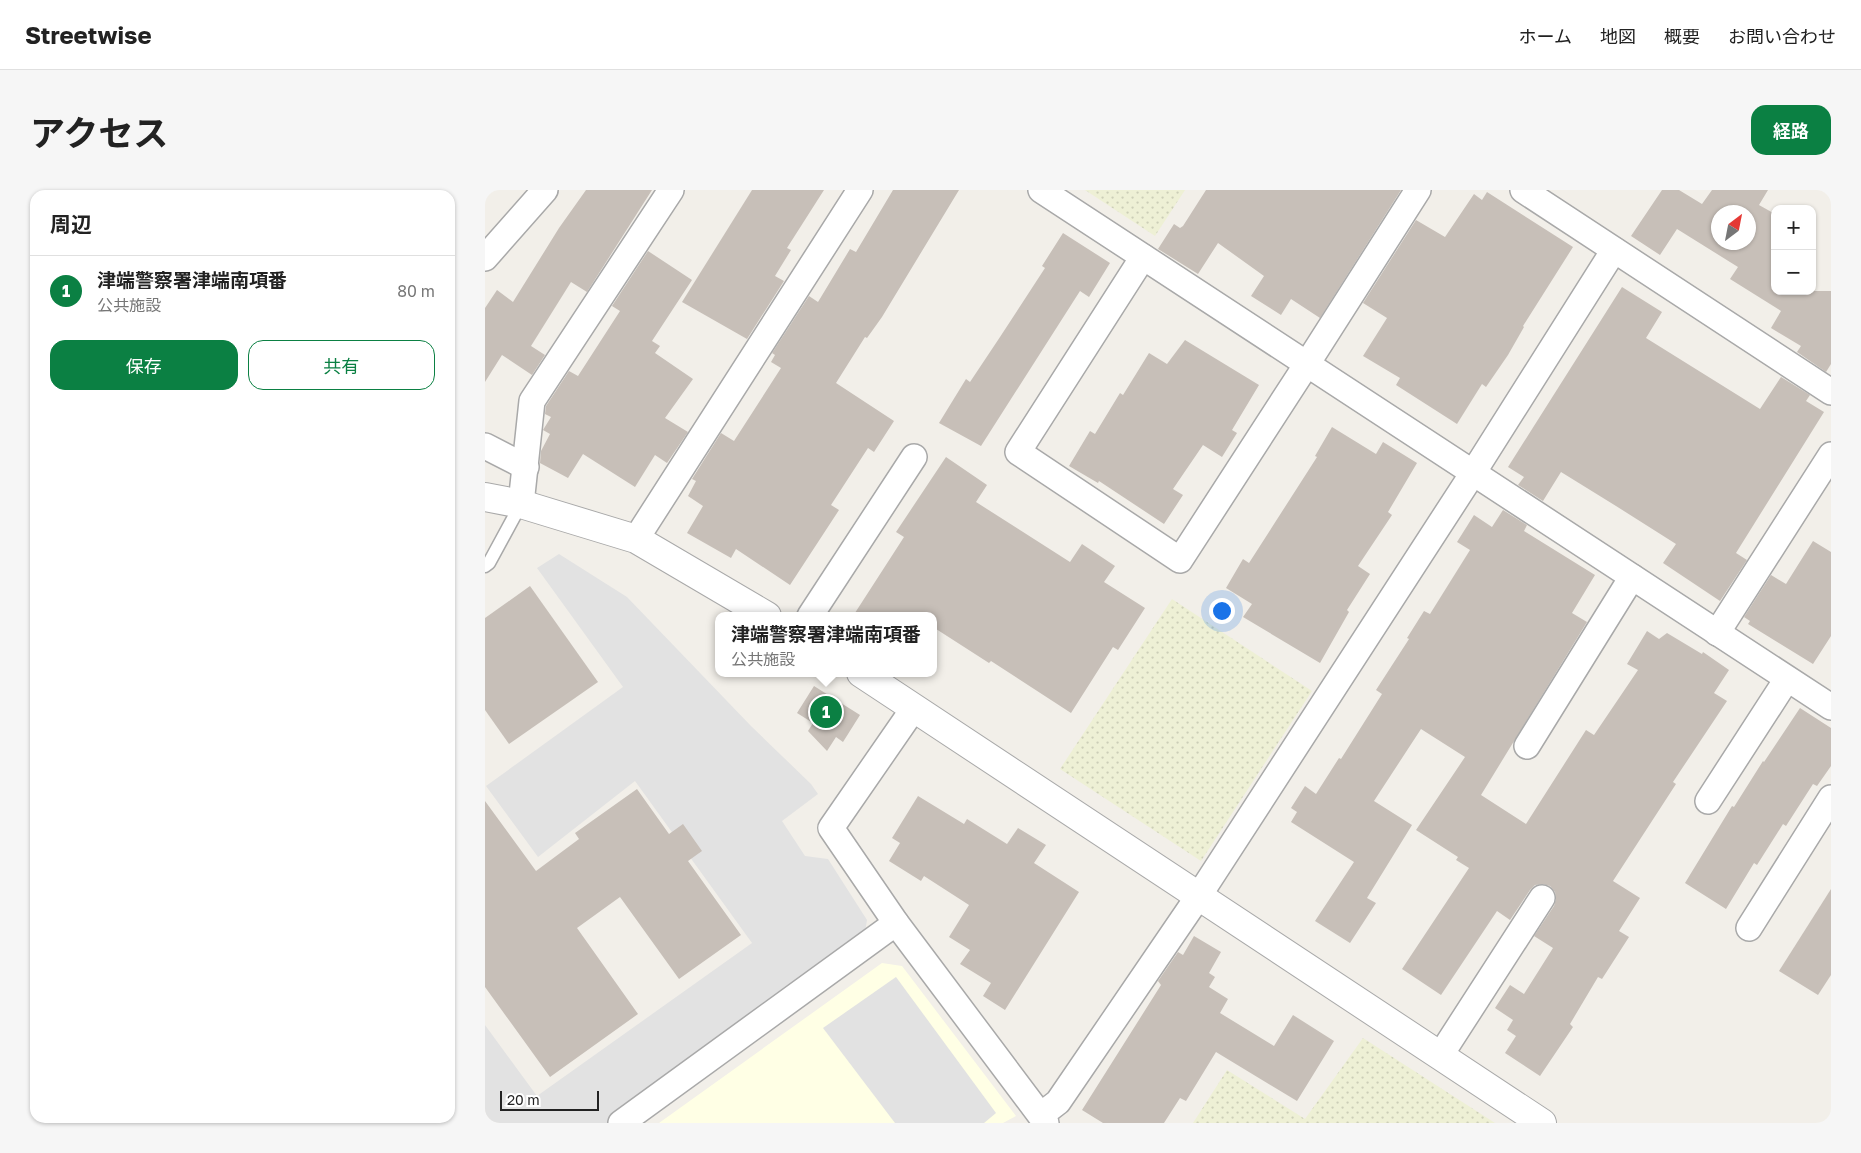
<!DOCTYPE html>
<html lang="ja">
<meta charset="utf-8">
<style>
body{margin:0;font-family:"Golos Text","Noto Sans JP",sans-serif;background:#f6f6f6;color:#222}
.controls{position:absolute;right:15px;top:15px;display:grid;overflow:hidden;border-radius:10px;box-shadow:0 1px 4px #0004}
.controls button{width:45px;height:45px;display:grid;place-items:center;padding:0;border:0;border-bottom:1px solid #e0e0e0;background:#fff;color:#222;font:25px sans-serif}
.compass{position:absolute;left:1226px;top:15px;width:45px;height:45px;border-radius:50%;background:#fff;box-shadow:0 1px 4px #0004;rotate:32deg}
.scale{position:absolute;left:15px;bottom:12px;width:99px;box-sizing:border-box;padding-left:5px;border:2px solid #222;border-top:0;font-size:14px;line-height:18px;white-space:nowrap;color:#222;-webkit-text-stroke:4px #fff;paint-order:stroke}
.you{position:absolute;left:736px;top:420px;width:18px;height:18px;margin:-12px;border:4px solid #fff;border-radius:50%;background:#1a73e8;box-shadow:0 0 0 8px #1a73e833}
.badge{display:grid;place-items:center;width:32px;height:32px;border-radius:50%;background:#0b8043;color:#fff;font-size:16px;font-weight:700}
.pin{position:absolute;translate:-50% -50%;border:2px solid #fff;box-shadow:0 1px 5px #0006}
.popup{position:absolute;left:230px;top:422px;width:222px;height:65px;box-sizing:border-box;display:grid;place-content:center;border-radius:10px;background:#fff;filter:drop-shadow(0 1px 4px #0005);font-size:16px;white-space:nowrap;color:#767676}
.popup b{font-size:19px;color:#222}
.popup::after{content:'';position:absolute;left:50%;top:100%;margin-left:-10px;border:10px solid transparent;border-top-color:#fff}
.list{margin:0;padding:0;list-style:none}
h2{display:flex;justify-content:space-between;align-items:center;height:65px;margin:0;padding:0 20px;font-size:21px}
h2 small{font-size:16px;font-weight:400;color:#767676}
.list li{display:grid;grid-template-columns:32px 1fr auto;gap:15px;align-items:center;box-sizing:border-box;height:70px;padding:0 20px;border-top:1px solid #e0e0e0}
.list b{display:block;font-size:19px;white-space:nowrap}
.list p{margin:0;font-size:16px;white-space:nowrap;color:#767676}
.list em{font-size:16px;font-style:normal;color:#767676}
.actions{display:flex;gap:10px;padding:15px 20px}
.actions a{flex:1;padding:11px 0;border:1px solid #0b8043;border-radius:15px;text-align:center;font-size:18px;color:#0b8043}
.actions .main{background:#0b8043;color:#fff}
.map{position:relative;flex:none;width:1346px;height:933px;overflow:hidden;border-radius:15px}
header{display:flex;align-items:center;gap:30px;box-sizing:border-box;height:70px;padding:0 25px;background:#fff;border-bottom:1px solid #e0e0e0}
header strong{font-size:24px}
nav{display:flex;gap:28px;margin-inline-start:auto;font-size:18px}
.intro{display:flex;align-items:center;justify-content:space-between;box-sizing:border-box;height:120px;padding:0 30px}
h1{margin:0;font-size:35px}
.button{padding:12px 22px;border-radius:15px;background:#0b8043;color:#fff;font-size:18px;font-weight:700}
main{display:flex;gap:30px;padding:0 30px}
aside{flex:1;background:#fff;border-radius:15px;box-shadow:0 1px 4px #0004}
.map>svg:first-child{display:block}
.education{fill:#ffffe5}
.farmland{fill:url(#farmland-dots)}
.parking{fill:#e2e2e2}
.building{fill:#c7bfb8;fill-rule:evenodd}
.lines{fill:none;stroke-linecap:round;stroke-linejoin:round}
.service-casing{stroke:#a9a9a9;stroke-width:15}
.minor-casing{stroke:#a9a9a9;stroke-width:28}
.tertiary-casing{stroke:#a9a9a9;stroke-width:30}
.service{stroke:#fff;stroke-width:12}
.minor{stroke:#fff;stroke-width:25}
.tertiary{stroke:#fff;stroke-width:28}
</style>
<header>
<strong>Streetwise</strong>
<nav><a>ホーム</a><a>地図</a><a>概要</a><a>お問い合わせ</a></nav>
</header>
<div class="intro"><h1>アクセス</h1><a class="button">経路</a></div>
<main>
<aside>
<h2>周辺<small></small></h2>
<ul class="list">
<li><span class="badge">1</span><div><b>津端警察署津端南項番</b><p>公共施設</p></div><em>80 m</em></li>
</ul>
<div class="actions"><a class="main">保存</a><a>共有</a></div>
</aside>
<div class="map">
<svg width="1346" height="933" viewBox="0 0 1346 933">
<defs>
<pattern id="farmland-dots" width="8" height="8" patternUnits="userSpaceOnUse" patternTransform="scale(1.25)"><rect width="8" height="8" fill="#eef0d5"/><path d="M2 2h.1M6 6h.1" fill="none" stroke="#ccceb7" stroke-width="1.8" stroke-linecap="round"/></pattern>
</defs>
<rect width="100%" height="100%" fill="#f2efe9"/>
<!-- education -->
<polygon class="education" points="397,773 417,776 531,926 518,933 174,933"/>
<!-- farmland -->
<g class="farmland">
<polygon points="600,0 700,0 670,46"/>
<polygon points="687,409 827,501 716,671 575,579"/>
<polygon points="878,848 1010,933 708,933 742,880 820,929"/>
</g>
<!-- parking -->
<g class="parking">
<polygon points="74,364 142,407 266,536 326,594 333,604 297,631 320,666 343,669 382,730 379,748 122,933 0,933 0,835 52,906 267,753 150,591 53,667 1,596 138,497 52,378"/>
<polygon points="411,787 511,923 499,933 410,933 338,838"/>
</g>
<!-- building -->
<g class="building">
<polygon points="101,0 167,0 102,102 86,92 46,156 60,165 47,185 17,165 0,192 0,118 12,100 28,112 74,38"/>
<polygon points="267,0 339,0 302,58 306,60 290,86 299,91 262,149 197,112"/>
<polygon points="408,0 474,0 397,127 382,148 380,147 351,193 409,231 389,262 383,258 346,315 354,320 305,395 251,359 246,368 202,343 218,316 203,306 211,291 207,289 236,243 249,251 296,178 286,172 290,165 287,163 324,106 333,112 365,59 371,62"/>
<polygon points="721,0 916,0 835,128 806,109 796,125 766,106 779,86 733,53 713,84 673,59 689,34 695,38 698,36"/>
<path d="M 1177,0 L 1194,0 L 1217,14 L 1227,0 L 1283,0 L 1274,15 L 1290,24 L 1290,101 L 1346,101 L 1346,174 L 1341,182 L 1312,162 L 1316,156 L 1286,138 L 1296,121 L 1245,89 L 1253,77 L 1192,39 L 1175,65 L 1146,46 ZM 1234,22 L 1264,22 L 1264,52 L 1234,52 Z"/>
<polygon points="1002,2 1088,57 1038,136 1039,137 1023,165 1001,197 997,194 972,234 911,195 915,188 878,166 902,128 878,113 931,30 960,47 989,4 997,10"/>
<polygon points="578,43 625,73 604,107 595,101 496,256 454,233 481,189 485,192 515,147 560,78 557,76"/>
<polygon points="163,61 207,90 167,151 175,156 170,163 208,189 180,228 203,242 182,273 170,265 150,297 98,264 83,288 55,273 56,261 65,244 58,240 66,227 60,224 61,216 84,181 93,186 135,121 127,116"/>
<polygon points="1137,97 1177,122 1161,148 1275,219 1296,187 1325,205 1321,211 1339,222 1251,363 1262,370 1235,411 1178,373 1191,354 1131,316 1076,282 1058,311 1033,295 1039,287 1023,277"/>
<polygon points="700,150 774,195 747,240 752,243 737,267 718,255 688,299 698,305 679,334 614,291 613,293 584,276 605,241 610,244 635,203 638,205 664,163 682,174"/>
<polygon points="847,237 891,264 898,252 932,273 903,322 907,325 873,376 885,384 862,420 864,422 835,473 758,427 767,414 741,398 758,369 764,373 832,267 830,266"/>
<polygon points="461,267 502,295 491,312 585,372 597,354 630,376 619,392 660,418 633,460 628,457 586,523 506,471 504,473 448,437 448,426 368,426 419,347 411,342"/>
<polygon points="1018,320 1042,335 1039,341 1110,385 1087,423 1102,432 996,605 1041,634 1101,540 1109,545 1153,480 1142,474 1162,441 1174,449 1182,443 1217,464 1218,462 1244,480 1229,503 1242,511 1188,592 1191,594 1128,691 1155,708 1134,741 1144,747 1117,789 1113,787 1085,834 1088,837 1055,886 1020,863 1031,846 1022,840 1028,830 1010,818 1025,795 1039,804 1068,758 1049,746 1069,716 1071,709 1070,702 1065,696 1058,694 1050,695 1045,700 1025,730 1012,721 956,805 917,779 984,678 971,670 973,667 931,640 980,567 936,539 889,611 927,635 882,708 891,713 865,753 830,731 869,672 806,632 812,622 806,618 820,596 831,604 854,568 856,569 897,504 891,500 924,449 922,448 939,421 945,424 985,360 972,352 989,325 1007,337"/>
<polygon points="1328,351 1346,362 1346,446 1328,474 1263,434 1265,431 1259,427 1286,385 1301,394"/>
<polygon points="45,396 113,492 24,554 0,520 0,428"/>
<polygon points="329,496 375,525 358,552 351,547 342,561 323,541 328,533 312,523"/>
<polygon points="1315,518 1346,538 1346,576 1332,596 1328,594 1301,636 1298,634 1272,675 1269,673 1241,719 1200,693 1247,616 1249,617 1278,571 1279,572"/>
<polygon points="152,599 184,644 198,634 217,661 203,671 256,745 194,789 135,707 92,738 153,824 65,887 0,797 0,611 51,681 94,649 90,643"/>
<polygon points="433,606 479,634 482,629 522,654 533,638 561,655 549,673 594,702 520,820 498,806 506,793 475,774 485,760 464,747 484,715 439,686 436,691 404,671 415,653 407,648"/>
<polygon points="1346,699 1346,785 1333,805 1294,781"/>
<polygon points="709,746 736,762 724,783 730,787 724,797 743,809 735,823 789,856 808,825 849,851 812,911 731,862 701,911 695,908 679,933 618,933 597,920 676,795 673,791 693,762 698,765"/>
</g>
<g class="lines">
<defs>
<polyline id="service" points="0,376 4,373 36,314"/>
<g id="minor">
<polyline points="556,0 1346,517"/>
<polyline points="1038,0 1346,202"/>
<polyline points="658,67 533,262 695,370 822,174 933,0"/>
<polyline points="0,68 60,0"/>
<polyline points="0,256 41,277"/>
<polyline points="36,314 47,211 186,0"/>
<polyline points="151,349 375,0"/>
<polyline points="325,426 429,267"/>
<polyline points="1232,443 1346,265"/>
<polyline points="429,518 346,638 411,733 561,933"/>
<polyline points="1042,556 1147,387"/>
<polyline points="1223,611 1302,489"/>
<polyline points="1264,738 1346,608"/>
<polyline points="955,866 1057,708"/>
<polyline points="556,925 573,912 713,707 988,283 1129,60"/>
<polyline points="136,933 411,733"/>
</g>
<g id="tertiary">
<polyline points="0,307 36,314 151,349 282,426"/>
<polyline points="376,483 1057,933"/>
</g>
</defs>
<!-- service casing -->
<use href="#service" class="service-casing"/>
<!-- minor casing -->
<use href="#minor" class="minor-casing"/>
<!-- tertiary casing -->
<use href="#tertiary" class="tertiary-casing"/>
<!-- service -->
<use href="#service" class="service"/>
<!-- minor -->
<use href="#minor" class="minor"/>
<!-- tertiary -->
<use href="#tertiary" class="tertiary"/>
</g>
</svg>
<div class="controls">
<button>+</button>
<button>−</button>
</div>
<svg class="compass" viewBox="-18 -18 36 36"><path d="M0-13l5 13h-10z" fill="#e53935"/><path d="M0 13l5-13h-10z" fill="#767676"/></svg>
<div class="scale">20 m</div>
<div class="you"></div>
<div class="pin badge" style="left:341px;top:522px">1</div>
<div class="popup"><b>津端警察署津端南項番</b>公共施設</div>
</div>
</main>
